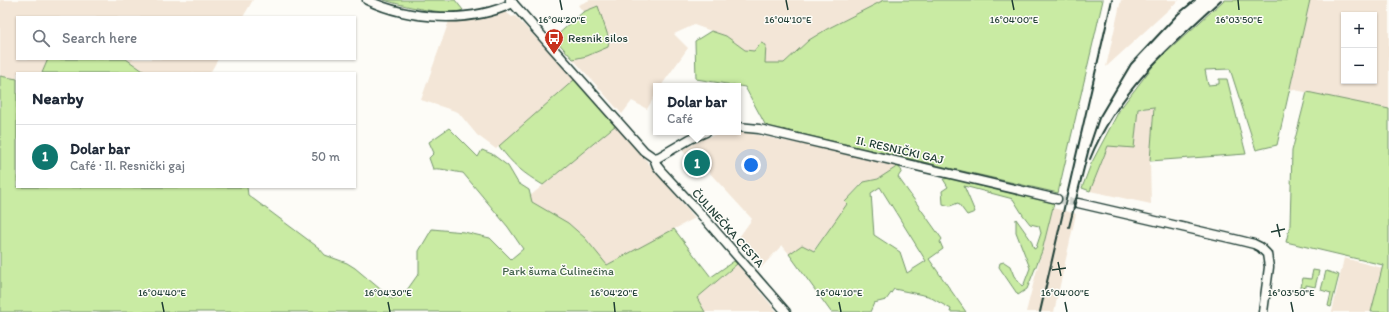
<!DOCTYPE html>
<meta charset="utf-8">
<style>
body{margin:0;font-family:Itim,sans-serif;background:#f6f6f7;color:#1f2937}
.controls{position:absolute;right:12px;top:12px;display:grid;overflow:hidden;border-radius:0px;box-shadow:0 1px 3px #0004}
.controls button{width:36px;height:36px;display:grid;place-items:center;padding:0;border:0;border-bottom:1px solid #e0e1e3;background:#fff;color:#1f2937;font:20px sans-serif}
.you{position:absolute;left:751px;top:165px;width:14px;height:14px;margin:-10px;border:3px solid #fff;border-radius:50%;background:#1a73e8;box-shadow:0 0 0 6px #1a73e833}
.badge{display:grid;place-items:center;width:26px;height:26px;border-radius:50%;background:#0f766e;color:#fff;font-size:13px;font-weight:700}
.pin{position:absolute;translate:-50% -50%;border:2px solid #fff;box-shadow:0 1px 4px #0006}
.popup{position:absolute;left:653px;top:83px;width:88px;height:52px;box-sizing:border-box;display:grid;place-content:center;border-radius:0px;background:#fff;filter:drop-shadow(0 1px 3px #0005);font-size:13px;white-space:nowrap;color:#747a83}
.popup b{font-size:15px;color:#1f2937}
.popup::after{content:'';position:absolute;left:50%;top:100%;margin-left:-8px;border:8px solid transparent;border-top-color:#fff}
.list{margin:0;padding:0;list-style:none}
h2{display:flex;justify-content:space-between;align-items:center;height:52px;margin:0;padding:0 16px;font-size:17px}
h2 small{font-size:13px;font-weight:400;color:#747a83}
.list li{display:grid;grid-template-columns:26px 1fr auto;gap:12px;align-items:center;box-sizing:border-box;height:64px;padding:0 16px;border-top:1px solid #e0e1e3}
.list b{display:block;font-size:15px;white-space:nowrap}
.list p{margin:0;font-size:13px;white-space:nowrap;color:#747a83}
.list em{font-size:13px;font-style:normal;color:#747a83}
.icon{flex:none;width:22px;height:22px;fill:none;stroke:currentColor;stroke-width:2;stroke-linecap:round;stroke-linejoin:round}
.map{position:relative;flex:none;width:1389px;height:312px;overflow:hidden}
.search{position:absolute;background:#fff;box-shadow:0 1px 3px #0004;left:16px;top:16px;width:340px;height:44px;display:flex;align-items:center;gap:10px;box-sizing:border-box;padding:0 14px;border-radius:0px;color:#747a83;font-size:15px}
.panel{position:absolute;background:#fff;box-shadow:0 1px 3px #0004;left:16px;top:72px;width:340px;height:116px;border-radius:0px}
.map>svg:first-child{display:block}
.built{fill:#f3e6d7;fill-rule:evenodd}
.green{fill:#c9eba3;stroke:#74946c;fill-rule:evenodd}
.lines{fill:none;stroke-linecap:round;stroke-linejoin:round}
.minor-tunnel{stroke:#d1d6d0;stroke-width:8;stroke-dasharray:8 4;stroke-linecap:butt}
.minor-casing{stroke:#1f3d34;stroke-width:11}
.minor{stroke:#fdfcf7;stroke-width:8}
.rail{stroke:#1f3d34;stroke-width:2}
.ticks{fill:none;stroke:#1f3d34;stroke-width:1.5}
.labels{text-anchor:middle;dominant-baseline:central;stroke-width:3;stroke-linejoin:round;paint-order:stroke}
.poi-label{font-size:12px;fill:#1f3d34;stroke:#fdfcf7;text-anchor:start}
.street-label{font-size:12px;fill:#1f3d34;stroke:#fdfcf7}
.park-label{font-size:12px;fill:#41604a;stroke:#fdfcf7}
.ticks-label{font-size:10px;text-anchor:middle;fill:#1f3d34;stroke:#fdfcf7;stroke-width:3;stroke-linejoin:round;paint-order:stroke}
</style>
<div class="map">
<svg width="1389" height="312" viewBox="0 0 1389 312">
<rect width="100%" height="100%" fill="#fdfcf7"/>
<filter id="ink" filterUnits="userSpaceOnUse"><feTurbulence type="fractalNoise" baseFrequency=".025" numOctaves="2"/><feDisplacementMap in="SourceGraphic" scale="8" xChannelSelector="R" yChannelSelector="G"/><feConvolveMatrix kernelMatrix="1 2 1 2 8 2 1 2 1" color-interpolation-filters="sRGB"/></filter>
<g filter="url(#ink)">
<!-- built -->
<g class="built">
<polygon points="0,0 253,0 243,17 17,17 17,59 48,59 42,73 17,73 17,79 0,76"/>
<polygon points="590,0 882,0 882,1 827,29 809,40 784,63 765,63 758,46 755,51 745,50 726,36 694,25 674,34 688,48 661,86 656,86 656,94 647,109 632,101 622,114 573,59 587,56 597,6 583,12 578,5"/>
<polygon points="1121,0 1179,0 1106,67"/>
<path d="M 1310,0 L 1389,0 L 1389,109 L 1290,89 ZM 1344,15 L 1374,15 L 1374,81 L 1344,81 Z"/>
<polygon points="506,12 512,17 515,16 575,79 496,149 477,135 458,112 421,100 449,21 462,20"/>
<polygon points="126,59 218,59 210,73 146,73"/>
<polygon points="1154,107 1150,161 1151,204 1090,191 1108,146 1137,110"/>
<polygon points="616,125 695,218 607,265 585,238 568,223 532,202 530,196"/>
<polygon points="731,132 748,133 838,152 898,166 878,179 863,182 845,202 848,204 813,251 802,245 789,254 782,245 761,268 737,240 752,219 696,158 693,162 682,150 703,139 717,134"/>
<polygon points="1053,208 1076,214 1054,312 1026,312"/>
<polygon points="1344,258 1386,269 1376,312 1332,312"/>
<polygon points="737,264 777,312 705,312 697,298"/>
</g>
<!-- green -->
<g class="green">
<path d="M 384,0 L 455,0 L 463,10 C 448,17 400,5 384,0 Z"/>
<polygon points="882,0 1103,0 1058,193 766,126 745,87 696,79 695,41 711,31 726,36 745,50 754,51 758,46 761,43 766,45 765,63 784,63 809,40 827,29 882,1"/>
<polygon points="1224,0 1310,0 1277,145 1256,150 1230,69 1205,70 1208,85 1219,84 1219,79 1227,79 1246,154 1150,161 1154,107 1138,109 1134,148 1108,146 1090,191 1082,188 1091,164 1120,109 1156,62"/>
<polygon points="598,6 609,39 608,47 587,56 573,59 554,38 583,12"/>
<polygon points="48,59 126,59 146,73 42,73"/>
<path d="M 0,76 L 17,79 L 17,187 L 247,187 L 248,195 L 319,248 L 325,255 L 347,263 L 355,268 L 392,299 L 407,290 L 419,273 L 419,251 L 432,229 L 464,232 L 490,238 L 511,259 L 523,249 L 508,227 L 463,173 C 453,172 443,168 433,169 L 429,158 L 434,153 L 429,142 L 449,128 L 478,157 L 482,150 L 492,154 L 508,166 L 518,183 L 529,190 L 532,202 L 568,223 L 585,238 L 607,265 L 674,229 L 711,277 L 734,261 L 737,264 L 697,298 L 705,312 L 0,312 Z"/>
<path d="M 575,79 L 616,125 L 543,185 C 523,173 513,165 499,146 Z"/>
<polygon points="1307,92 1389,109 1389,312 1371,312 1383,265 1286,242 1290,225 1292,151"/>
<path d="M 898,166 L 902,171 L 898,177 L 942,239 L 940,242 L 943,249 L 929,259 L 966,312 L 950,312 L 951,309 L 928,296 L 894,289 L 886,300 L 874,303 L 870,312 L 831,312 L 789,254 L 802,245 L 814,251 L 847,204 L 845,202 L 864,182 L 878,179 ZM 880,187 L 926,261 L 907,273 L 900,252 L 874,235 L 871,193 Z"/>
<polygon points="950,178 1054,203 1042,251 1027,289 1018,295 999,267 1000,263 1004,262 1010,266 1014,276 1022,286 1024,284 1030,268 1016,232 1016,219 1031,240 1034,249 1036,248 1041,233 1039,226 1030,224 1023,215 1013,199 964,186 975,212 967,215 958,203 950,206 943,204 942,191 948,187 943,179"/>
<polygon points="1313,270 1319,271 1315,287 1306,285 1306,288 1301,287 1303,278 1311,279"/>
<polygon points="1326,271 1339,275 1331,307 1328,306 1331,293 1321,290"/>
</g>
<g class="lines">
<!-- minor-tunnel -->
<polyline class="minor-tunnel" points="1057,199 1078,203"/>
<defs>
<g id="minor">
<path d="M 367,0 C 409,20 470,24 513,3"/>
<polyline points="510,0 644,151 654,158 657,166 661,171 698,211 786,312"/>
<polyline points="738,127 759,129 1057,199"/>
<polyline points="654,158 659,157 690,139 706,132"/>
<polyline points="1078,203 1234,239 1254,244 1260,247 1267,254 1269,267 1263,312"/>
</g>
</defs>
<!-- minor casing -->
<use href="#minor" class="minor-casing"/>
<!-- minor -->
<use href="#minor" class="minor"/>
<!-- rail -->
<g class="rail">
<path d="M 1090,159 C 1116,94 1170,46 1221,0"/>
<polyline points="1069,227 1089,148 1099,118 1131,64 1178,14 1195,0"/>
<polyline points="1040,312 1112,0"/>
</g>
</g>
</g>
<!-- ticks -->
<path class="ticks" d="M 560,0 L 562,10M 786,0 L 788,10M 1012,0 L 1014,10M 1238,0 L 1239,10M 1277,224 L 1280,237M 1271,232 L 1285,229M 1058,262 L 1061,276M 1052,270 L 1066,268M 162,302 L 164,312M 388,302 L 390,312M 614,302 L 615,312M 839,302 L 841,312M 1065,302 L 1067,312M 1291,302 L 1293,312"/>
<!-- icons -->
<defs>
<symbol id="bus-pin" viewBox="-11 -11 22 30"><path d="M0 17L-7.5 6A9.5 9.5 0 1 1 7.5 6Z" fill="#c8321e" stroke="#fdfcf7"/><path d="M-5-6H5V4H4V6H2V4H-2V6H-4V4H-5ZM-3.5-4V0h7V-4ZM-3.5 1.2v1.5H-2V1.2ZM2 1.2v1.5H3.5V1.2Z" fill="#fff"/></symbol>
</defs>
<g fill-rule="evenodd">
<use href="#bus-pin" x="543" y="27" width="22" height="30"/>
</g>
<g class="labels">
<!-- poi labels -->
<g class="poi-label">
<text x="568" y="38">Resnik silos</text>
</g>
<!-- street labels -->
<g class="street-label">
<text transform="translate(900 150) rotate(13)">II. RESNIČKI GAJ</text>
<text transform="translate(728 228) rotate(48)">ČULINEČKA CESTA</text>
</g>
<!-- park labels -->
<g class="park-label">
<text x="558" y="271">Park šuma Čulinečina</text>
</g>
</g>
<g class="ticks-label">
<text x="788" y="23">16°04'10"E</text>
<text x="562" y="23">16°04'20"E</text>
<text x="1014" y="23">16°04'00"E</text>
<text x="1239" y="23">16°03'50"E</text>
<text x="162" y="296">16°04'40"E</text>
<text x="388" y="296">16°04'30"E</text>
<text x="614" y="296">16°04'20"E</text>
<text x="839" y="296">16°04'10"E</text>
<text x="1065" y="296">16°04'00"E</text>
<text x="1291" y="296">16°03'50"E</text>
</g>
</svg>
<div class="controls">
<button>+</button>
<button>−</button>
</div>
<div class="you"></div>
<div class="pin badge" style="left:697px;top:163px">1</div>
<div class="popup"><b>Dolar bar</b>Café</div>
<div class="search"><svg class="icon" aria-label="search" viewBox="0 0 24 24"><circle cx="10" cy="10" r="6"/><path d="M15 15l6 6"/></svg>Search here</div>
<section class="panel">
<h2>Nearby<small></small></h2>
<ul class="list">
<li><span class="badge">1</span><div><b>Dolar bar</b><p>Café · II. Resnički gaj</p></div><em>50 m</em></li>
</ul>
</section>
</div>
